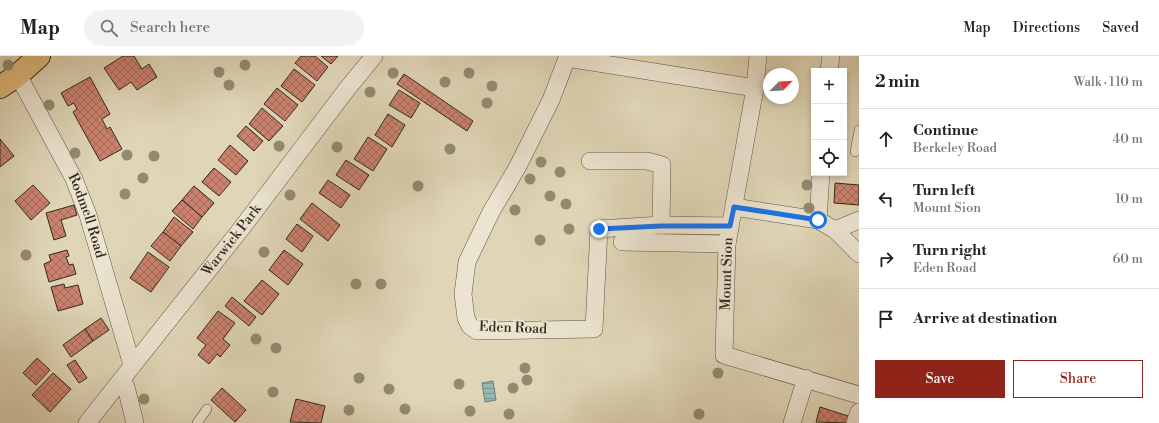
<!DOCTYPE html>
<meta charset="utf-8">
<style>
body{margin:0;font-family:"Libre Bodoni",serif;background:#f2f2f2;color:#222}
.controls{position:absolute;right:12px;top:12px;display:grid;overflow:hidden;border-radius:0px;box-shadow:0 2px 6px #0003}
.controls button{width:36px;height:36px;display:grid;place-items:center;padding:0;border:0;border-bottom:1px solid #e0e0e0;background:#fff;color:#222;font:20px sans-serif}
.compass{position:absolute;left:763px;top:12px;width:36px;height:36px;border-radius:50%;background:#fff;box-shadow:0 2px 6px #0003;rotate:66deg}
.stop{position:absolute;width:12px;height:12px;margin:-9px;border:3px solid #1a73e8;border-radius:50%;background:#fff}
.stop.end{background:#1a73e8;border-color:#fff;box-shadow:0 1px 4px #0008}
.list{margin:0;padding:0;list-style:none}
h2{display:flex;justify-content:space-between;align-items:center;height:52px;margin:0;padding:0 16px;font-size:17px}
h2 small{font-size:13px;font-weight:400;color:#767676}
.list li{display:grid;grid-template-columns:26px 1fr auto;gap:12px;align-items:center;box-sizing:border-box;height:60px;padding:0 16px;border-top:1px solid #e0e0e0}
.list b{display:block;font-size:15px;white-space:nowrap}
.list p{margin:0;font-size:13px;white-space:nowrap;color:#767676}
.list em{font-size:13px;font-style:normal;color:#767676}
.actions{display:flex;gap:8px;padding:12px 16px}
.actions a{flex:1;padding:9px 0;border:1px solid #8f2418;border-radius:0px;text-align:center;font-size:14px;color:#8f2418}
.actions .main{background:#8f2418;color:#fff}
.icon{flex:none;width:22px;height:22px;fill:none;stroke:currentColor;stroke-width:2;stroke-linecap:round;stroke-linejoin:round}
.map{position:relative;flex:none;width:859px;height:367px;overflow:hidden}
header{display:flex;align-items:center;gap:24px;box-sizing:border-box;height:56px;padding:0 20px;background:#fff;border-bottom:1px solid #e0e0e0}
header strong{font-size:19px}
nav{display:flex;gap:22px;margin-inline-start:auto;font-size:14px}
.search{width:280px;height:36px;background:#f2f2f2;display:flex;align-items:center;gap:10px;box-sizing:border-box;padding:0 14px;border-radius:22px;color:#767676;font-size:15px}
main{display:flex}
aside{flex:1;background:#fff}
.map>svg:first-child{display:block}
.water{fill:url(#water-rules);stroke:#6d7e76}
.building{fill:url(#building-cross-hatch);stroke:#33281b}
.lines{fill:none;stroke-linecap:round;stroke-linejoin:round}
.service-casing{stroke:#5e5442;stroke-width:10}
.minor-casing{stroke:#5e5442;stroke-width:18}
.primary-casing{stroke:#33281b;stroke-width:24}
.service{stroke:#ebe4d0;stroke-width:9}
.minor{stroke:#ebe4d0;stroke-width:17}
.primary{stroke:#e0bb7c;stroke-width:22}
.tree{fill:#938b71}
.route{stroke:#1a73e8;stroke-width:5}
.labels{text-anchor:middle;dominant-baseline:central;stroke-width:4;stroke-linejoin:round;paint-order:stroke}
.street-label{font-size:14px;fill:#33281b;stroke:#ebe4d0}
</style>
<header>
<strong>Map</strong>
<div class="search"><svg class="icon" aria-label="search" viewBox="0 0 24 24"><circle cx="10" cy="10" r="6"/><path d="M15 15l6 6"/></svg>Search here</div>
<nav><a>Map</a><a>Directions</a><a>Saved</a></nav>
</header>
<main>
<div class="map">
<svg width="859" height="367" viewBox="0 0 859 367">
<defs>
<pattern id="water-rules" width="6" height="5" patternUnits="userSpaceOnUse"><rect width="6" height="5" fill="#94b8b3"/><path d="M0 2.5h6" fill="none" stroke="#799691"/></pattern>
<pattern id="building-cross-hatch" width="8" height="8" patternUnits="userSpaceOnUse"><rect width="8" height="8" fill="#cb826e"/><path d="M0 0l8 8M0 8l8-8" fill="none" stroke="#a56a5a"/></pattern>
</defs>
<rect width="100%" height="100%" fill="#e0d6b7"/>
<filter id="stains"><feTurbulence type="fractalNoise" baseFrequency=".005" numOctaves="4"/><feColorMatrix values="0 0 0 0 .2 0 0 0 0 .09 0 0 0 0 .02 0 0 0 .5 -.17"/></filter>
<radialGradient id="worn" r=".72"><stop offset=".6" stop-color="#630" stop-opacity="0"/><stop offset="1" stop-color="#630" stop-opacity=".3"/></radialGradient>
<!-- water -->
<polygon class="water" points="493,325 496,344 485,346 482,327"/>
<!-- building -->
<g class="building">
<polygon points="123,0 134,0 142,13 149,8 157,21 137,34 131,26 119,34 104,12"/>
<polygon points="301,0 315,0 328,11 317,25 295,7"/>
<polygon points="321,0 338,0 331,8"/>
<polygon points="294,13 315,29 302,46 281,30"/>
<polygon points="404,18 473,65 467,75 397,28"/>
<polygon points="90,21 110,58 102,63 107,73 110,71 122,93 100,105 73,56 77,53 74,47 68,50 61,37"/>
<polygon points="277,32 298,49 285,65 264,48"/>
<polygon points="399,34 420,47 411,62 389,49"/>
<polygon points="262,52 283,70 269,85 249,68"/>
<polygon points="388,58 405,69 392,91 375,79"/>
<polygon points="246,70 263,85 254,95 237,80"/>
<polygon points="368,81 387,93 373,115 354,103"/>
<polygon points="0,83 14,100 0,111"/>
<polygon points="230,89 248,105 236,119 218,104"/>
<polygon points="346,104 369,119 359,134 336,119"/>
<polygon points="214,112 231,126 219,140 202,126"/>
<polygon points="328,124 350,139 341,152 319,137"/>
<polygon points="835,127 859,129 859,149 834,147"/>
<polygon points="33,129 50,147 31,164 15,145"/>
<polygon points="194,130 214,147 202,161 182,144"/>
<polygon points="182,144 202,161 193,173 172,155"/>
<polygon points="312,147 340,169 328,185 300,163"/>
<polygon points="74,149 77,159 61,164 66,180 54,184 46,157"/>
<polygon points="174,161 193,176 181,190 163,176"/>
<polygon points="297,168 313,180 302,196 286,183"/>
<polygon points="163,176 181,190 170,205 151,190"/>
<polygon points="67,194 69,200 66,201 69,209 73,208 76,218 49,226 44,208 51,205 49,199"/>
<polygon points="284,194 303,208 288,229 269,214"/>
<polygon points="148,196 169,211 151,236 130,222"/>
<polygon points="262,224 279,238 262,259 244,245"/>
<polygon points="64,228 65,232 78,229 83,248 58,255 51,231"/>
<polygon points="232,241 256,261 249,270 225,250"/>
<polygon points="218,255 235,267 223,283 230,289 220,301 217,298 209,308 198,299 206,289 197,282"/>
<polygon points="101,262 109,274 93,285 85,273"/>
<polygon points="85,273 93,285 71,301 63,289"/>
<polygon points="37,302 50,314 36,329 23,317"/>
<polygon points="75,304 87,322 79,327 67,309"/>
<polygon points="53,317 71,333 50,356 32,339"/>
<polygon points="222,332 246,354 235,366 211,344"/>
<polygon points="296,343 325,350 321,367 290,366"/>
<polygon points="820,351 851,361 849,367 816,366"/>
</g>
<g class="lines">
<defs>
<g id="service">
<polyline points="855,96 859,74"/>
<polyline points="197,367 207,353"/>
</g>
<g id="minor">
<polyline points="758,0 755,32 727,188 724,299 859,339"/>
<polyline points="829,15 831,0"/>
<path id="s1" d="M 18,19 L 74,123 L 88,159 L 132,309"/>
<polyline points="590,105 647,105 662,109 661,169"/>
<polyline points="734,151 818,164 835,174 859,198"/>
<polyline points="818,164 821,117"/>
<polyline points="730,170 661,169 599,173 594,273 477,275 470,270 466,262 463,238 467,206 491,156 517,112 551,44 567,2 755,32"/>
<polyline points="835,174 859,164"/>
<polyline points="622,186 727,188"/>
<polyline points="121,324 126,331 135,367"/>
<path id="s2" d="M 87,367 L 241,173 L 347,33 L 374,0"/>
<polyline points="792,367 806,322"/>
<polyline points="855,367 859,356"/>
</g>
<polyline id="primary" points="0,31 18,19 39,0"/>
</defs>
<!-- service casing -->
<use href="#service" class="service-casing"/>
<!-- minor casing -->
<use href="#minor" class="minor-casing"/>
<!-- primary casing -->
<use href="#primary" class="primary-casing"/>
<!-- service -->
<use href="#service" class="service"/>
<!-- minor -->
<use href="#minor" class="minor"/>
<!-- primary -->
<use href="#primary" class="primary"/>
</g>
<!-- trees -->
<g class="tree">
<circle cx="8" cy="9" r="5.5"/>
<circle cx="245" cy="9" r="5.5"/>
<circle cx="219" cy="16" r="5.5"/>
<circle cx="393" cy="17" r="5.5"/>
<circle cx="469" cy="17" r="5.5"/>
<circle cx="445" cy="26" r="5.5"/>
<circle cx="229" cy="29" r="5.5"/>
<circle cx="492" cy="30" r="5.5"/>
<circle cx="370" cy="36" r="5.5"/>
<circle cx="487" cy="47" r="5.5"/>
<circle cx="49" cy="49" r="5.5"/>
<circle cx="279" cy="90" r="5.5"/>
<circle cx="337" cy="91" r="5.5"/>
<circle cx="450" cy="93" r="5.5"/>
<circle cx="75" cy="97" r="5.5"/>
<circle cx="127" cy="99" r="5.5"/>
<circle cx="154" cy="100" r="5.5"/>
<circle cx="541" cy="106" r="5.5"/>
<circle cx="560" cy="116" r="5.5"/>
<circle cx="143" cy="122" r="5.5"/>
<circle cx="530" cy="123" r="5.5"/>
<circle cx="807" cy="129" r="5.5"/>
<circle cx="418" cy="130" r="5.5"/>
<circle cx="125" cy="138" r="5.5"/>
<circle cx="290" cy="139" r="5.5"/>
<circle cx="550" cy="140" r="5.5"/>
<circle cx="566" cy="148" r="5.5"/>
<circle cx="809" cy="152" r="5.5"/>
<circle cx="515" cy="154" r="5.5"/>
<circle cx="569" cy="173" r="5.5"/>
<circle cx="540" cy="184" r="5.5"/>
<circle cx="264" cy="196" r="5.5"/>
<circle cx="26" cy="199" r="5.5"/>
<circle cx="356" cy="228" r="5.5"/>
<circle cx="381" cy="228" r="5.5"/>
<circle cx="256" cy="283" r="5.5"/>
<circle cx="276" cy="292" r="5.5"/>
<circle cx="525" cy="312" r="5.5"/>
<circle cx="718" cy="317" r="5.5"/>
<circle cx="359" cy="322" r="5.5"/>
<circle cx="527" cy="324" r="5.5"/>
<circle cx="459" cy="328" r="5.5"/>
<circle cx="513" cy="332" r="5.5"/>
<circle cx="389" cy="333" r="5.5"/>
<circle cx="273" cy="336" r="5.5"/>
<circle cx="144" cy="343" r="5.5"/>
<circle cx="405" cy="353" r="5.5"/>
<circle cx="349" cy="354" r="5.5"/>
<circle cx="470" cy="355" r="5.5"/>
<circle cx="509" cy="358" r="5.5"/>
<circle cx="699" cy="358" r="5.5"/>
</g>
<g class="lines">
<!-- route -->
<polyline class="route" points="599,173 661,170 730,170 734,151 818,164"/>
</g>
<g class="labels">
<!-- street labels -->
<g class="street-label">
<text stroke="none"><textPath href="#s1" startOffset="157">Rodmell Road</textPath></text>
<text stroke="none"><textPath href="#s2" startOffset="233">Warwick Park</textPath></text>
<text transform="translate(727 218) rotate(-88)">Mount Sion</text>
<text transform="translate(513 272) rotate(2)">Eden Road</text>
</g>
</g>
<rect width="100%" height="100%" filter="url(#stains)"/>
<rect width="100%" height="100%" fill="url(#worn)"/>
</svg>
<div class="controls">
<button>+</button>
<button>−</button>
<button><svg class="icon" aria-label="locate" viewBox="0 0 24 24"><circle cx="12" cy="12" r="6"/><path d="M12 2v4M12 18v4M2 12h4M18 12h4"/></svg></button>
</div>
<svg class="compass" viewBox="-18 -18 36 36"><path d="M0-13l5 13h-10z" fill="#e53935"/><path d="M0 13l5-13h-10z" fill="#767676"/></svg>
<div class="stop" style="left:818px;top:164px"></div>
<div class="stop end" style="left:599px;top:173px"></div>
</div>
<aside>
<h2>2 min<small>Walk · 110 m</small></h2>
<ul class="list">
<li><svg class="icon" aria-label="ahead" viewBox="0 0 24 24"><path d="M12 20V5M6 11l6-6 6 6"/></svg><div><b>Continue</b><p>Berkeley Road</p></div><em>40 m</em></li>
<li><svg class="icon" aria-label="left" viewBox="0 0 24 24"><path d="M17 20v-9H6M10 6l-5 5 5 5"/></svg><div><b>Turn left</b><p>Mount Sion</p></div><em>10 m</em></li>
<li><svg class="icon" aria-label="right" viewBox="0 0 24 24"><path d="M7 20v-9h11M14 6l5 5-5 5"/></svg><div><b>Turn right</b><p>Eden Road</p></div><em>60 m</em></li>
<li><svg class="icon" aria-label="arrive" viewBox="0 0 24 24"><path d="M6 21V4h12l-3 4 3 4H6"/></svg><div><b>Arrive at destination</b></div></li>
</ul>
<div class="actions"><a class="main">Save</a><a>Share</a></div>
</aside>
</main>
